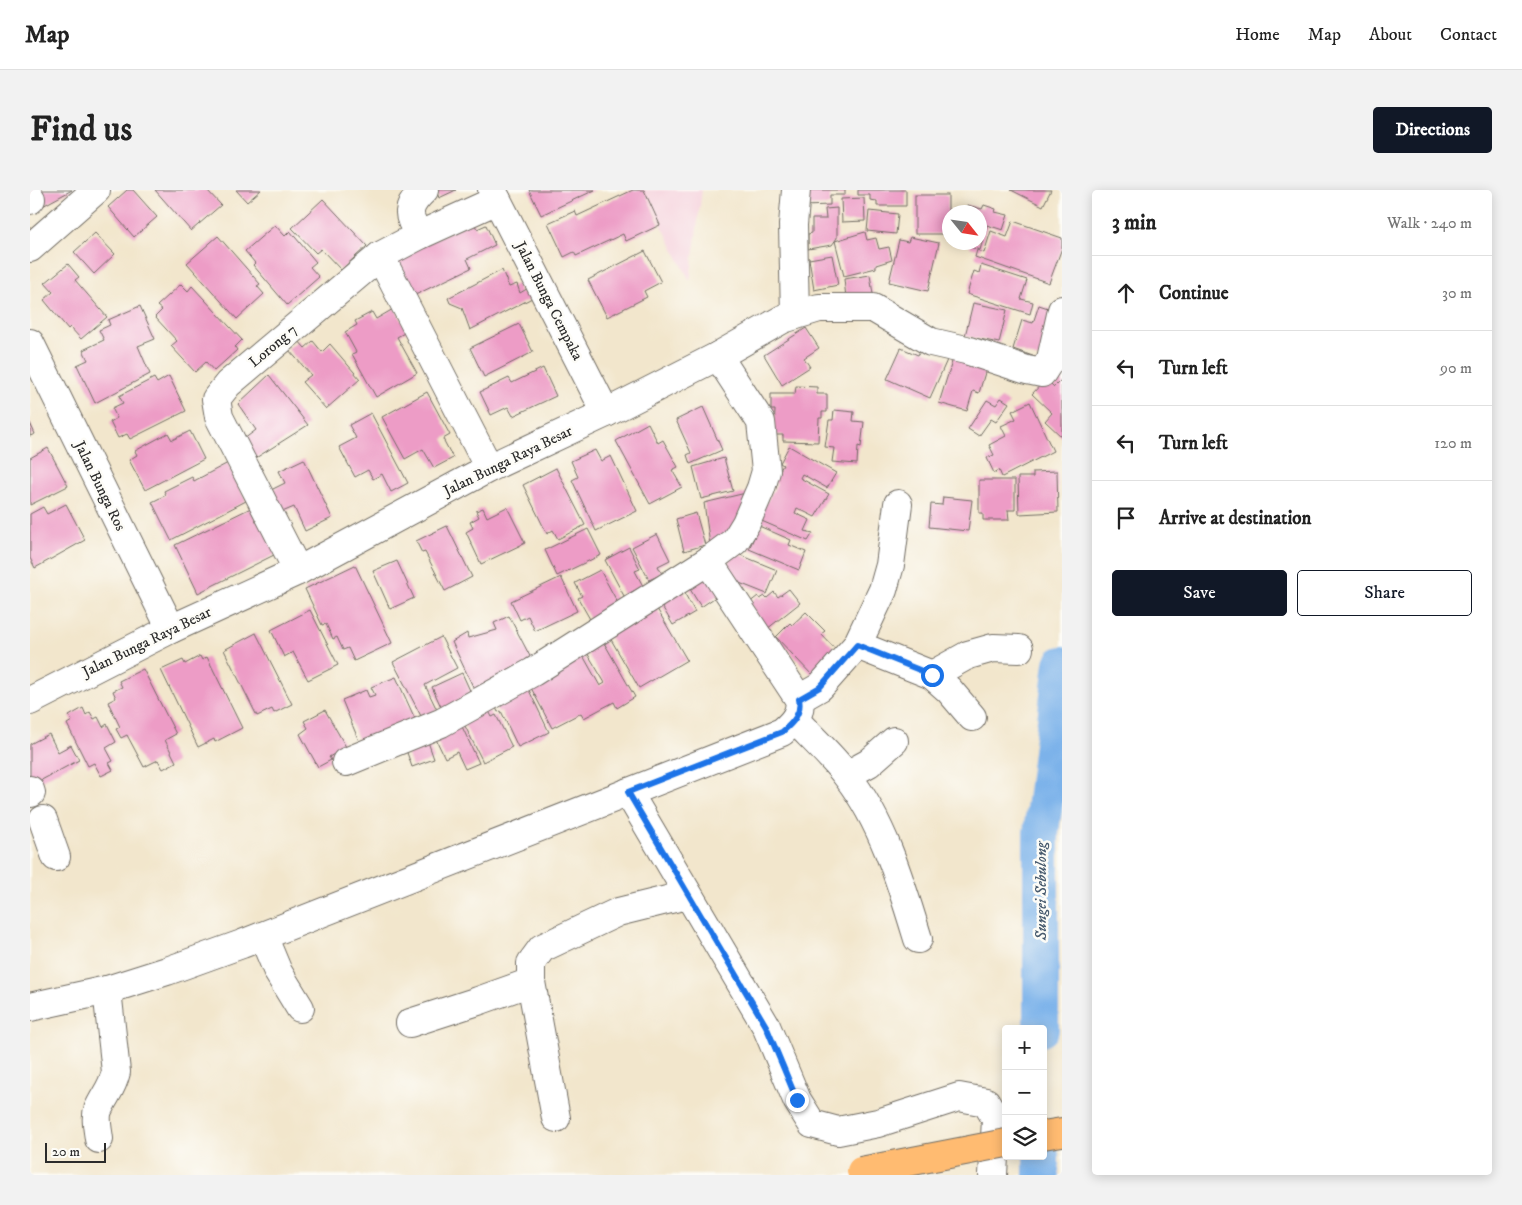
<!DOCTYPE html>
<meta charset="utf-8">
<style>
body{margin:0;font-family:"IM FELL DW Pica",serif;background:#f2f2f2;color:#222}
.controls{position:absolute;right:15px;bottom:15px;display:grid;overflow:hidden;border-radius:5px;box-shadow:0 2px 12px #0003}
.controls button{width:45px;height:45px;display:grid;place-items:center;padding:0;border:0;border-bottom:1px solid #e0e0e0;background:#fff;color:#222;font:25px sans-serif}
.compass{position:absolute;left:912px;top:15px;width:45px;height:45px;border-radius:50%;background:#fff;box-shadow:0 2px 12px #0003;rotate:120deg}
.scale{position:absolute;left:15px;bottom:12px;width:61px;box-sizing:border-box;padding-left:5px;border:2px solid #2b2b2b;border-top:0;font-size:14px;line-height:18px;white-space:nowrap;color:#2b2b2b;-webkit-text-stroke:4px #fdfcf7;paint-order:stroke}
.stop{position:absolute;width:15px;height:15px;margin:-11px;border:4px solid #1a73e8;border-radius:50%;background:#fff}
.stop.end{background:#1a73e8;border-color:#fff;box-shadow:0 1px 5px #0008}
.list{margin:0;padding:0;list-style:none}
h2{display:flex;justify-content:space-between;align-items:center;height:65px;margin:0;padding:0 20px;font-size:21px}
h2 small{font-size:16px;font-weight:400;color:#767676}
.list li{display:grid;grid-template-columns:32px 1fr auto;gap:15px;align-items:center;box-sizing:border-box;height:75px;padding:0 20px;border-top:1px solid #e0e0e0}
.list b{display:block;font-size:19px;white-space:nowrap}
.list em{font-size:16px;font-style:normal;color:#767676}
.actions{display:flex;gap:10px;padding:15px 20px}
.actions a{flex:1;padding:11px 0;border:1px solid #111827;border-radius:5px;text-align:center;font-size:18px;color:#111827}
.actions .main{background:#111827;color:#fff}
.icon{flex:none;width:28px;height:28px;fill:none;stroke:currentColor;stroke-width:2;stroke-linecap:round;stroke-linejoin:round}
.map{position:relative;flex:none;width:1032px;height:985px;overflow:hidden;border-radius:5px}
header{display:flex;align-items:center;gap:30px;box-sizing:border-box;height:70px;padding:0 25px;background:#fff;border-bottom:1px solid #e0e0e0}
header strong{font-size:24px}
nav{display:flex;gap:28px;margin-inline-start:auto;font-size:18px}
.intro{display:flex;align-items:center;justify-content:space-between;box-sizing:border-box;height:120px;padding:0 30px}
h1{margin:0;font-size:35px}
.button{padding:12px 22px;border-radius:5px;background:#111827;color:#fff;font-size:18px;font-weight:700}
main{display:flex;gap:30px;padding:0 30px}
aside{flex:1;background:#fff;border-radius:5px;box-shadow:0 2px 12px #0003}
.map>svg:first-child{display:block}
.built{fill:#f5cfdb}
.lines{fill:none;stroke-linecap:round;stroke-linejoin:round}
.river{stroke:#7bb2ea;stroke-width:36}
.building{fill:#ed9cc6}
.minor-casing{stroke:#716c63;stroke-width:30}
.highway-casing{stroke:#716c63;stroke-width:30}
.minor{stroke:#fff;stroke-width:28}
.highway{stroke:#ffbb71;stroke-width:28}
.highway-bridge-casing{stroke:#716c63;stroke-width:30;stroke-linecap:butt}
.highway-bridge{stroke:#ffbb71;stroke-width:28}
.route{stroke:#1a73e8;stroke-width:6}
.labels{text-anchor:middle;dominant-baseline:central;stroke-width:5;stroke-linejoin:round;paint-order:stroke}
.street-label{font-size:15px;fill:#2b2b2b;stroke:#fdfcf7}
.water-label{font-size:16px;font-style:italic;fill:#475a6e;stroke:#fdfcf7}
</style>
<header>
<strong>Map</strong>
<nav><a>Home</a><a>Map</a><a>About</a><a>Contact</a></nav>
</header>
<div class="intro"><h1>Find us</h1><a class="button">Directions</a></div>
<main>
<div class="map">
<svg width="1032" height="985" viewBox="0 0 1032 985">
<rect width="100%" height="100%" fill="#fdfcf7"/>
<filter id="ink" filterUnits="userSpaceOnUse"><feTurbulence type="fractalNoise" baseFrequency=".02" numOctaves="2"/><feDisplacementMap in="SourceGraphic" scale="10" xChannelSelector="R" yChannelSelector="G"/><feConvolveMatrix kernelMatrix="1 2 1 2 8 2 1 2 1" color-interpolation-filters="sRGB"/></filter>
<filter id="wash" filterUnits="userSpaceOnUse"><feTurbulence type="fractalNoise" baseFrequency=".0096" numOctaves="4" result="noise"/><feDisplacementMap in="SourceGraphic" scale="20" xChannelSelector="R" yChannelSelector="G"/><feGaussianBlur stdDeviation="1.12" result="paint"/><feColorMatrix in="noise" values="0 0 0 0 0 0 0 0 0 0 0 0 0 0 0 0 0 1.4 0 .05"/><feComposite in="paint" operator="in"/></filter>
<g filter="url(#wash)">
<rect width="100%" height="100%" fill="#f2e6cc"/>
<!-- built -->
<polygon class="built" points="614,0 672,0 660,91"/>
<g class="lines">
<!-- river -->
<g class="river">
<polyline points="1011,839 1011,643 1032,474"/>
<polyline points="1011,966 1011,985"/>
</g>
</g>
<g id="blocks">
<!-- building -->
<g class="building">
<polygon points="0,0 42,0 9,18"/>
<polygon points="97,0 103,0 127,27 104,47 78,17"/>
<polygon points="125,0 177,0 191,15 161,41"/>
<polygon points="206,0 231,0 217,12"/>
<polygon points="406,0 426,0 409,8"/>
<polygon points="499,0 565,0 511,25"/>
<polygon points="603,0 614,0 630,35 596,51 593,44 546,66 544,62 534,67 518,33 545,21 547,26"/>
<polygon points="774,0 815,0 815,5 800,5 800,15 774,16"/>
<polygon points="828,0 876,0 876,16 847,16 847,11 840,10 840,5 828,5"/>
<polygon points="981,0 1021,0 1013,16"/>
<rect x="885" y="5" width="33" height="39"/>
<polygon points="834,8 835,31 812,32 811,9"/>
<polygon points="293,9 337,56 311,80 291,59 286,63 262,38"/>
<polygon points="937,15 952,19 954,15 966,19 965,22 978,25 973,40 957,35 950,60 940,57 941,52 949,52 949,22 934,22"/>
<polygon points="807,18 807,48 802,55 778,59 778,44 782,43 782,29 796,29 795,19"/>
<polygon points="839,21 868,24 866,44 837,41"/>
<polygon points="443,31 447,39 456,35 465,55 437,69 441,78 381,107 363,68"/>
<polygon points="983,31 1032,48 1032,58 1019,93 945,67 947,60 954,63 961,41 977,47"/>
<polygon points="245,35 255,46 260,41 286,72 280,77 289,87 257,115 223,75 225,73 215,61"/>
<polygon points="835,42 837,50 846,48 849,59 859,57 862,70 846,75 846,78 814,86 805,51"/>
<polygon points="65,43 85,64 64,84 44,62"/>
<polygon points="188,46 230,94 227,96 234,104 207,129 157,73"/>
<polygon points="880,47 909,53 898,101 859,92 869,50 878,52"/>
<polygon points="615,61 631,92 614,101 617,107 577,127 558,90"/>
<polygon points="802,65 808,95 784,100 779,69"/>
<polygon points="38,74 49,87 45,90 77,127 51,149 40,137 38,139 14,110 23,102 15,93"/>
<polygon points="951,75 997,90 991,109 1003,112 1000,124 937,104 944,81 949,83"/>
<polygon points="472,80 479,97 487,94 490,103 500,97 504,107 440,140 432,118 420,113 418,108"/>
<polygon points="840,85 843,104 816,108 814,89"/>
<polygon points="151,94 158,101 162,96 212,150 205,157 207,160 184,181 176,172 165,182 141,156 147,151 125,127 132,120 127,116"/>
<polygon points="943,113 977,120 969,153 935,146"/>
<polygon points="1009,115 1027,121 1011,169 983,159 992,130 1003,133"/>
<polygon points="110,116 125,149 108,156 120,184 65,213 47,175 58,170 53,160 74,150 69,140 80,135 78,130"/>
<polygon points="365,118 378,141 367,147 387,183 346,207 322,164 326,162 315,142 327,135 325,131 342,122 346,129"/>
<polygon points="489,134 503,162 454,187 440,158"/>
<polygon points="776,138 789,158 774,168 780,177 752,195 734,165"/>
<polygon points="268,150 275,158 283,151 292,162 300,154 330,189 296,219 272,192 281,185 258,159"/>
<polygon points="871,158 888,165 891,159 917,170 900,208 857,189"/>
<polygon points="926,159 959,169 949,203 943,201 937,221 909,213"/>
<polygon points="513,178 526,206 483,226 478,217 461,225 450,202 479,188 482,193"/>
<polygon points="239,185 278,235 221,271 210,252 226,240 208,214"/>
<polygon points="139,186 156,221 100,249 97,244 88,248 80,232 87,228 82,218 93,213 89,206 124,188 127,193"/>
<polygon points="1016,189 1024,197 1032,189 1032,247 1015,231 1022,223 1002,204"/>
<polygon points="766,196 787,197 787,204 797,204 797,222 792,222 792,228 789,228 788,252 753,251 753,245 744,245 745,220 741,220 741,204 765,204"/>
<polygon points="397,202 420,245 413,249 423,268 404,278 393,259 375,269 352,227"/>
<polygon points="971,208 979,213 966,232 961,229 949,246 938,239 957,210 966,215"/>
<polygon points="1000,212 1023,261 972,287 969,280 964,283 957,268 964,265 959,255 976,246 971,236 986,229 982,221"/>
<polygon points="673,217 692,260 660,274 657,265 661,263 646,230"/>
<polygon points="804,220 824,222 823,231 834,232 831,257 828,256 827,274 802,272 804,258 795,257 799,230 803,230"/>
<polygon points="341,223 378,293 361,302 352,284 343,289 338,280 325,287 309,257 326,248 319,235"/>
<polygon points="0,233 5,244 0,246"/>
<polygon points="618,233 628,253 633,250 648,277 642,280 652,297 620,314 586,251"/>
<polygon points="160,241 174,269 115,300 99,270 107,265 105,261 138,243 142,250"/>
<polygon points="759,256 806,283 797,298 772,284 770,288 799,304 785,327 767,318 765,323 780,330 775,341 783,343 778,351 727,329 747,294 743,292 753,275 750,273"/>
<polygon points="18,258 38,296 0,315 0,268"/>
<polygon points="565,260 571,271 581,266 607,321 566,341 542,290 548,287 541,271"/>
<polygon points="694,268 703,301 671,309 663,277"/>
<polygon points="274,269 302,328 275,341 264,317 250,323 239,301 255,293 249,281"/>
<polygon points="198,273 216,311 141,350 122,312 136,305 134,301 162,287 164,291"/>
<polygon points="526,278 555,335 528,349 523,340 517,344 493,295"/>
<polygon points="1027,281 1028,322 989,324 988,287 1003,287 1003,282"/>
<polygon points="949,290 985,290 985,320 978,320 979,330 953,330 953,323 949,323"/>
<polygon points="720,302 700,347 680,355 674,313"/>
<polygon points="913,307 942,310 938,341 899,337 901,314 912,315"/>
<polygon points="36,314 55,350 5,378 0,368 0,324 13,317 17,324"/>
<polygon points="227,315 250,362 168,403 145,355"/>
<polygon points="477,317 495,353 451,374 436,342 443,338 440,332 449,327 446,321 453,318 457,327"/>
<polygon points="666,323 675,355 654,361 646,329"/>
<polygon points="417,336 442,387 415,401 395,362 392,363 386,351"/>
<polygon points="729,336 761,350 759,355 776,362 769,380 719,359"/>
<polygon points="558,339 571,365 527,386 515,360"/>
<polygon points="627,344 640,370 628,376 632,384 619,390 602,357"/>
<polygon points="599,357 610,379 605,381 613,396 594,406 575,370"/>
<polygon points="703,362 747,380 737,404 707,392 708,390 694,383"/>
<polygon points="367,371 384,408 360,419 343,381"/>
<polygon points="325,375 362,453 324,471 318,458 313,460 307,447 303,449 296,434 292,435 275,399"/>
<polygon points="674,378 690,404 671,417 655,391"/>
<polygon points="570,380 589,415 561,431 548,408 552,406 545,393"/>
<polygon points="531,387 547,421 505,441 498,426 490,430 481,411"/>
<polygon points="650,395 665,422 643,435 627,408"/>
<polygon points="759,399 770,413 737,439 719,413 728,406 730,409 735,406 737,408 744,402 748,407"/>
<polygon points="623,412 657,470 609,498 579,446"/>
<polygon points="280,420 308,475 278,490 263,462 254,467 241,440"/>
<polygon points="776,422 795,441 791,444 808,462 783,486 746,447 760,433 762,435"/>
<polygon points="479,426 504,474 446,503 422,452 437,443 438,448 467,440 464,433"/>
<polygon points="226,443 262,514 244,523 242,519 227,526 194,460"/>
<polygon points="411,447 427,478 395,495 407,520 392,528 363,472"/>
<polygon points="573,451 605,507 587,518 584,512 554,528 551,523 522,538 499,494 551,462 570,496 575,493 556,461"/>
<polygon points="170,466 172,470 177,467 212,538 185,552 184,549 168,557 131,480 153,470 155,474"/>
<polygon points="113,479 146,544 135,550 146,572 133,579 128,570 114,577 97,545 91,548 86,539 90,537 78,512 86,508 83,501 92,497 89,491"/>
<polygon points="432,483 442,505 412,519 402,497"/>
<polygon points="366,487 386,531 331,556 312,510 336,500 339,507 345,505 341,497"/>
<polygon points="496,494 519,542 488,557 471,521 468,522 463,511"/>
<polygon points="456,515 462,527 466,525 482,557 453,572 431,528"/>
<polygon points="53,518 56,525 60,522 64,529 68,527 73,537 77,534 86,552 76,558 83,571 79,573 83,580 71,586 64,573 58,576 37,534 42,531 39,526"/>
<polygon points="295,520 316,557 299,567 301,570 288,577 270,544 278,538 274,531"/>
<polygon points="428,528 449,573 435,579 427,562 415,568 402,541"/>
<polygon points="19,544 28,562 41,555 49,570 4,594 0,587 0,554"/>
<polygon points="396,546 404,569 382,577 374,554"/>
</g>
</g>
</g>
<g filter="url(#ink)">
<use href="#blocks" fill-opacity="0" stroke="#716c63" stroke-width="1"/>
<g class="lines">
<defs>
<g id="minor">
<polyline points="462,0 576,223"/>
<polyline points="0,10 1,9"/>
<path d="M 390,45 C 376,26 376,17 394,0"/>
<polyline points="0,58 66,0"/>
<polyline points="350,66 459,278"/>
<polyline points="765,125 763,35 766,0"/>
<polyline points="0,153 141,439"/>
<polyline points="268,381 189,227 186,209 198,194 350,66 390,45 467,10"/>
<polyline points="827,455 853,400 860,375 868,314"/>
<polyline points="902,485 938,465 963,458 989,459"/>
<polyline points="769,509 790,497 827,455 902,485 919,500 942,527"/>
<polyline points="0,511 141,439 268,381 459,278 576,223 688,166 753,129 789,118 843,118 901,152 936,160 997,180 1012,183 1021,169 1032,120"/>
<path d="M 765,530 C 782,548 802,566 817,586 C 853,632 871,693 888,749"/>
<polyline points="316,572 411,533 503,482 678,371 705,351 716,333 731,298 736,281 731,232 688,166"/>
<polyline points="817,585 839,573 864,551"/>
<polyline points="0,600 1,603"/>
<polyline points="598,602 736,836 767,910 782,934 808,941 848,933 929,907 956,912 966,929 963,985"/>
<polyline points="13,630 26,667"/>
<polyline points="233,746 248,782 270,818"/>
<path d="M 0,817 L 77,800 L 137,781 L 212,754 L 752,542 C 763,533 772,523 769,509 L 678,371"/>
<polyline points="380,833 448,811 501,792"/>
<polyline points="526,928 501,792 501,773 512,758 588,722 657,705"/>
<path d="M 69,949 C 68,940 65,928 68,920 C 74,906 82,899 86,882 L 77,800"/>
</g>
<polyline id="highway" points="1013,945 1032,942"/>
</defs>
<!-- minor casing -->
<use href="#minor" class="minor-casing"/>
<!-- highway casing -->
<use href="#highway" class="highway-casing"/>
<!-- minor -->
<use href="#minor" class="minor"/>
<!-- highway -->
<use href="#highway" class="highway"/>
<defs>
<polyline id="highway-bridge" points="831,981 976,953"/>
</defs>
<!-- highway-bridge casing -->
<use href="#highway-bridge" class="highway-bridge-casing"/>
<!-- highway-bridge -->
<use href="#highway-bridge" class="highway-bridge"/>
</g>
</g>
<g class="lines" filter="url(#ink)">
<!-- route -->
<path class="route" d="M 767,910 L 736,836 L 598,602 L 752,542 C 763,533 772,523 769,509 L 790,497 L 827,455 L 902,485"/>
</g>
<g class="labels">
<!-- street labels -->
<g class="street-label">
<text transform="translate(519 111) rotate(63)">Jalan Bunga Cempaka</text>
<text transform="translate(243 156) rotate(-40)">Lorong 7</text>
<text transform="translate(478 271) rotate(-26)">Jalan Bunga Raya Besar</text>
<text transform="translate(70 296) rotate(64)">Jalan Bunga Ros</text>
<text transform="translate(117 452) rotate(-26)">Jalan Bunga Raya Besar</text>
</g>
<!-- water labels -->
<g class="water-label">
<text transform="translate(1011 701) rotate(-90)">Sungei Sebulong</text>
</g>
</g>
</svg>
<div class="controls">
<button>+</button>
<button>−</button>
<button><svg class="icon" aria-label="layers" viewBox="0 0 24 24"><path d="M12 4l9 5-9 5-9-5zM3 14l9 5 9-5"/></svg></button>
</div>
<svg class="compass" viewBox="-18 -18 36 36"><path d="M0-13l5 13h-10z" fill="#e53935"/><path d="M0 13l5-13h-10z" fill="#767676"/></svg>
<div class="scale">20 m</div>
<div class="stop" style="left:902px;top:485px"></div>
<div class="stop end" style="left:767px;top:910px"></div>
</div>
<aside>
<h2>3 min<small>Walk · 240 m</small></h2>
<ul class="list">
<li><svg class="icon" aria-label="ahead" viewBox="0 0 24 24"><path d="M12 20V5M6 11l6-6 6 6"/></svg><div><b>Continue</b></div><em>30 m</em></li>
<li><svg class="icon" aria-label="left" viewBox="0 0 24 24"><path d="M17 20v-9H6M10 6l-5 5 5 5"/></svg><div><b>Turn left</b></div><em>90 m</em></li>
<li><svg class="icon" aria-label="left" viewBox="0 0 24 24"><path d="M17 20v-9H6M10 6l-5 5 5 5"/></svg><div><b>Turn left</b></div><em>120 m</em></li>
<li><svg class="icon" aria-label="arrive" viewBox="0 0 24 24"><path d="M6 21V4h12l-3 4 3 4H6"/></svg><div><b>Arrive at destination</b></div></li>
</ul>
<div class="actions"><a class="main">Save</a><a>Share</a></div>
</aside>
</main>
